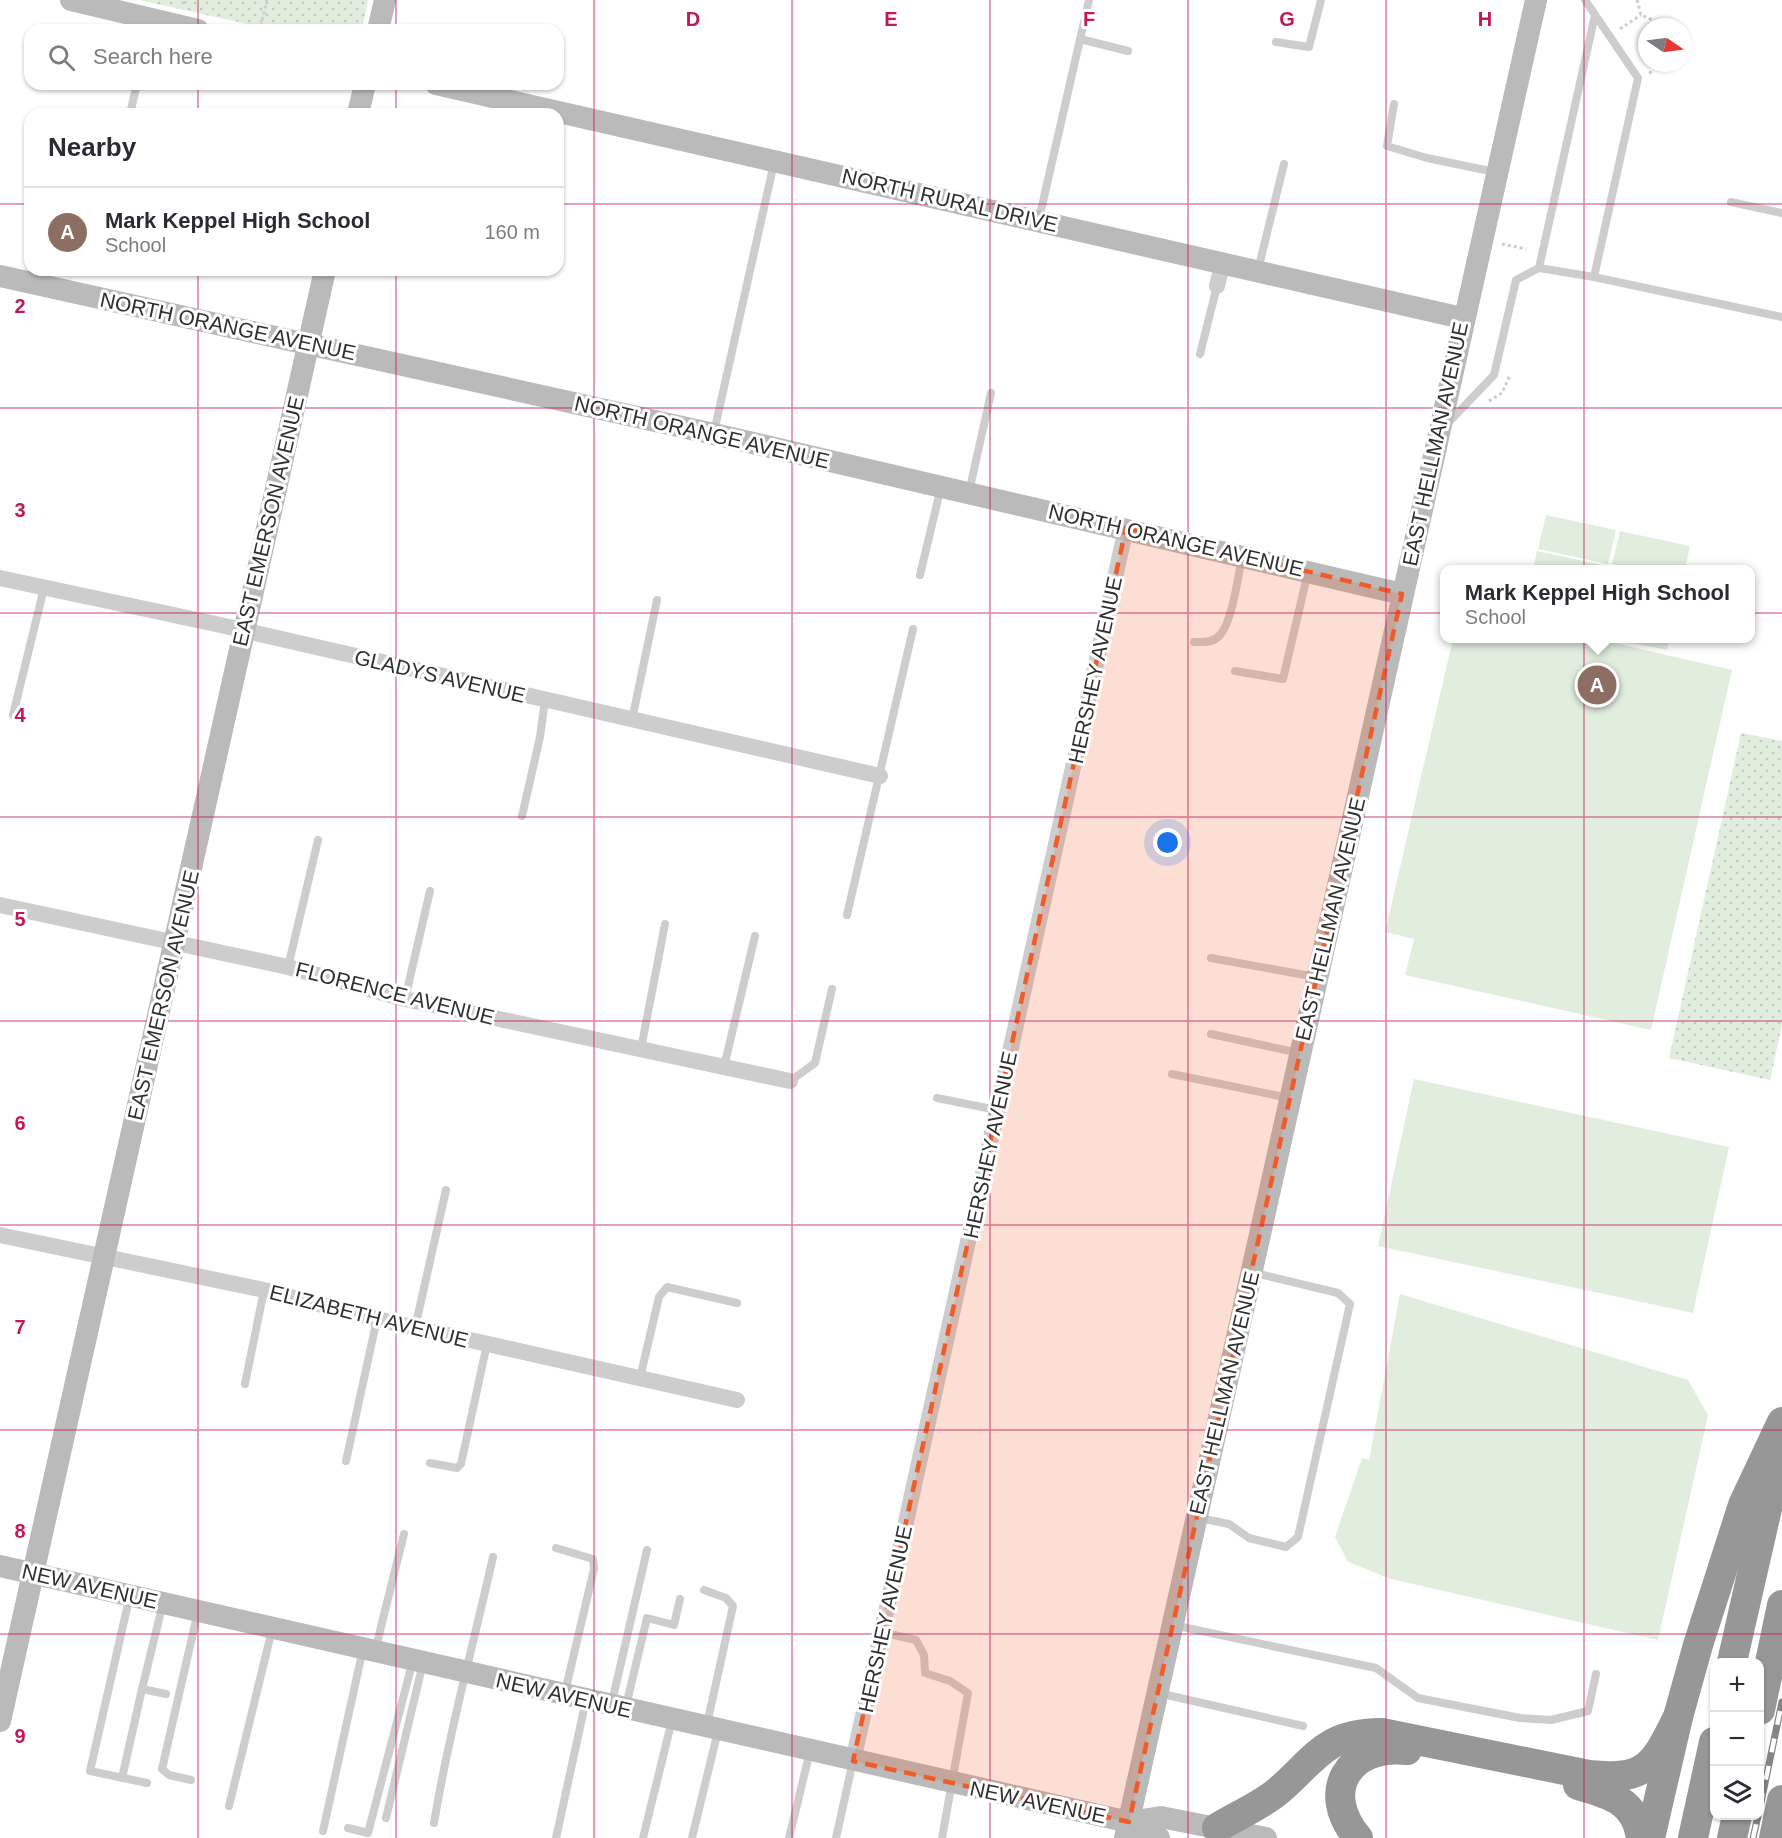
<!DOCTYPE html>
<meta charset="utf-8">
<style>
body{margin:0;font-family:Helvetica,sans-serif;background:#f7f7f7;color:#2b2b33}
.controls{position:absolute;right:18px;bottom:18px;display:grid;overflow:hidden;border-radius:12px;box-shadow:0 2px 4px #0004}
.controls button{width:54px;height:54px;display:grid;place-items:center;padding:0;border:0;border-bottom:2px solid #e1e1e2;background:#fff;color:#2b2b33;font:30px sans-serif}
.compass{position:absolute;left:1638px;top:18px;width:54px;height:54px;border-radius:50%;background:#fff;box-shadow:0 2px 4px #0004;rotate:103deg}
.you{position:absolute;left:1168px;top:843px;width:21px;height:21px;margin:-15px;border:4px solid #fff;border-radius:50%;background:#1a73e8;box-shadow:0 0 0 9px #1a73e833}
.badge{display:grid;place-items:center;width:39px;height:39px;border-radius:50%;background:#ea580c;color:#fff;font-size:20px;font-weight:700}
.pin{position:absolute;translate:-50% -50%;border:3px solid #fff;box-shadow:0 2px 6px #0006}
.popup{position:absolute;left:1440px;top:565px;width:315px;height:78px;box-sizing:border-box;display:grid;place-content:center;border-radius:12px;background:#fff;filter:drop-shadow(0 2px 4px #0005);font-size:20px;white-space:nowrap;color:#7c7c81}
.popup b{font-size:22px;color:#2b2b33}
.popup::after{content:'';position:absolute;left:50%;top:100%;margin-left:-12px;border:12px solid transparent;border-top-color:#fff}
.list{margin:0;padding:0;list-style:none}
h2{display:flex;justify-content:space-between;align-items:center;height:78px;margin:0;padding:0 24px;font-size:26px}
h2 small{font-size:20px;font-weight:400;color:#7c7c81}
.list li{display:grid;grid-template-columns:39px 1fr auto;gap:18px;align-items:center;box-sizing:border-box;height:90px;padding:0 24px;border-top:2px solid #e1e1e2}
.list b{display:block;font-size:22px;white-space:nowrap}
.list p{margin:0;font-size:20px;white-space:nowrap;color:#7c7c81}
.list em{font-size:20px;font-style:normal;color:#7c7c81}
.icon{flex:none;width:33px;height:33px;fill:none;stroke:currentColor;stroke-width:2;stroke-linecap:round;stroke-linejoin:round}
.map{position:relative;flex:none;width:1782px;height:1838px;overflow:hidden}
.search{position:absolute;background:#fff;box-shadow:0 2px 4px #0004;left:24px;top:24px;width:540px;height:66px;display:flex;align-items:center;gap:15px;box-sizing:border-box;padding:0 21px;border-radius:18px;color:#7c7c81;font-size:22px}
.panel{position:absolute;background:#fff;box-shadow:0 2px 4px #0004;left:24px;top:108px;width:540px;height:168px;border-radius:18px}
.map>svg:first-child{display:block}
.grass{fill:#e1eede}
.park{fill:url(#park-dots)}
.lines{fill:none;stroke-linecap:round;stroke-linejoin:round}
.path{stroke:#cdcdcd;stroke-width:3;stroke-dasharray:3 3;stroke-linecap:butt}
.lane{stroke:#cdcdcd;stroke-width:8}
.street{stroke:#cdcdcd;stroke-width:16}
.secondary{stroke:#bababa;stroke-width:22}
.highway{stroke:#979797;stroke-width:30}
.rail-casing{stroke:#858585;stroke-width:7}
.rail{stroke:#fff;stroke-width:4.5;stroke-dasharray:14;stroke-linecap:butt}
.marked{fill:#ef5c2a;fill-opacity:0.2;stroke:#ef5c2a;stroke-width:4.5;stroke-dasharray:12 8;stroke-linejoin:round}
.grid{fill:none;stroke:#c2185b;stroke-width:1.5;stroke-opacity:0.55}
.labels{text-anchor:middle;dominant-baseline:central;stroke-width:6;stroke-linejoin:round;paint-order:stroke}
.street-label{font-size:21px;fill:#303030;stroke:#fff}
.grid-label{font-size:20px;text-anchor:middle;font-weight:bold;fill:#c2185b;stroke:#fff;stroke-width:6;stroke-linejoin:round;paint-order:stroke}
</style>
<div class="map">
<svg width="1782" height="1838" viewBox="0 0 1782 1838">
<defs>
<pattern id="park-dots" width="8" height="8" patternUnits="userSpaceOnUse" patternTransform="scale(1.5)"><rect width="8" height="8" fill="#e1eede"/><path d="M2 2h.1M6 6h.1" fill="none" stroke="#c1ccbf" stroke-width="1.8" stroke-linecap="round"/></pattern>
</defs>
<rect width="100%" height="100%" fill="#fff"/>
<!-- grass -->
<g class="grass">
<polygon points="1546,515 1616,530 1608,564 1538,549"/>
<polygon points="1620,531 1690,546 1685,569 1636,569 1612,564"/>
<polygon points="1537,551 1607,566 1607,569 1533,569"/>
<polygon points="1453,639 1597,639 1732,670 1651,1030 1405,975 1414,939 1385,932"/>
<polygon points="1613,639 1669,639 1667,650"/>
<polygon points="1414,1079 1729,1147 1693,1313 1378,1246"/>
<polygon points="1400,1294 1688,1380 1708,1415 1658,1640 1391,1579 1348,1562 1335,1537 1362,1458 1369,1460"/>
</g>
<!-- park -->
<g class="park">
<polygon points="139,0 368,0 362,30 274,30"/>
<polygon points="1741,733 1782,741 1782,1025 1770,1080 1669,1058"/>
</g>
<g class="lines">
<!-- path -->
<g class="path">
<polyline points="1637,0 1641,15 1662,24 1661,27"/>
<polyline points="185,4 186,0"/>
<polyline points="261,26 267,0"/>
<polyline points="1620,29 1641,15"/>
<polyline points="1650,74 1653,63"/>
<polyline points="1502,244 1526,249"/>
<polyline points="1489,401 1502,393 1510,375"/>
</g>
<!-- lane -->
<g class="lane">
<polyline points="1080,39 1128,51"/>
<polyline points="1276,42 1309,47 1321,0"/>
<polyline points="1394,104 1387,146 1427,158 1495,172"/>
<polyline points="130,114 137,84"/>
<polyline points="1731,202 1782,213"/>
<polyline points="1039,219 1089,0"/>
<polyline points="1539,268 1595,15"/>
<polyline points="1258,270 1284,164"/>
<polyline points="1594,277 1782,317"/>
<polyline points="1200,354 1217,286"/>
<polyline points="1448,423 1494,375 1516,280 1539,268 1594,277 1638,78 1585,0"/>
<polyline points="714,432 774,163"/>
<polyline points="969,492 991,393"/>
<polyline points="920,575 941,487"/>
<path d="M 1194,642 C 1204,642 1213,643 1220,635 C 1232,622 1238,577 1242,558"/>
<polyline points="1235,671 1283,679 1308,572"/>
<polyline points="13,715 44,588"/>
<polyline points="632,720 657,600"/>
<polyline points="522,816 540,737 545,700"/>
<polyline points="847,915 913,629"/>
<polyline points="1211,958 1316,977"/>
<polyline points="288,967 318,840"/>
<polyline points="405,999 430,891"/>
<polyline points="1211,1034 1299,1053"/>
<polyline points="641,1049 665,924"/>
<polyline points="724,1067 755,936"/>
<polyline points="1172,1074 1289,1098"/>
<polyline points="790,1081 815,1063 832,989"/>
<polyline points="937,1098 997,1110"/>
<polyline points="415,1328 446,1190"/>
<polyline points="640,1378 659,1297 667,1287 737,1303"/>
<polyline points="245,1384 264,1290"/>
<polyline points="346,1461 377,1319"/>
<polyline points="430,1463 457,1468 461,1464 487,1344"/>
<polyline points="1199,1518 1229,1524 1249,1538 1286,1547 1298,1537 1350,1304 1338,1293 1251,1272"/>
<polyline points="556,1548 593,1559 594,1569 565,1692"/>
<polyline points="704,1590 726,1598 733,1606 707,1724"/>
<polyline points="130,1595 90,1771 147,1783"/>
<polyline points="163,1603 142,1689 166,1694"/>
<polyline points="1173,1625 1376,1668 1418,1698 1520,1718 1551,1720 1588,1711 1596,1674"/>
<polyline points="881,1632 916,1640 924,1655 925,1673 950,1681 968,1693 942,1838"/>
<polyline points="375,1651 404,1534"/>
<polyline points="1158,1693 1303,1726"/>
<polyline points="612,1702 647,1550"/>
<polyline points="626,1706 647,1618 674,1625 680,1599"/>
<polyline points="122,1778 142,1689"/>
<polyline points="191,1780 169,1775 162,1769 198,1611"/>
<polyline points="229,1806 272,1630"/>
<polyline points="386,1818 423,1663"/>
<path d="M 434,1823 C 449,1733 473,1646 493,1557"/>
<polyline points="348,1828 368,1833 413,1660"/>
<polyline points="323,1831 363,1649"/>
<polyline points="556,1838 586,1700"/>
<polyline points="643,1838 672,1720"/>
<polyline points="692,1838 718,1731"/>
<polyline points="789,1838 810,1751"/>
<polyline points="836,1838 853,1761"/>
</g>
<!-- street -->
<g class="street">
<polyline points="1217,286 1223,262"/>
<polyline points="0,578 216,624 880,776"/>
<polyline points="0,905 288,967 405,999 790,1081"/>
<polyline points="0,1235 264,1290 377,1319 737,1400"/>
<polyline points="853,1761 1126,528"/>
</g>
<!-- secondary -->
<g class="secondary">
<polyline points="71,0 198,30"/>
<polyline points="378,30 385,0"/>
<polyline points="436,84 1462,318"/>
<polyline points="358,114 365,84"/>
<polyline points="0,276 714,434 1402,594"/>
<polyline points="0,1566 1129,1822 1159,1838"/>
<polyline points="0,1721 325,270"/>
<polyline points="1129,1822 1161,1817 1266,1838"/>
<polyline points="1125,1838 1536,0"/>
</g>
<!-- highway -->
<g class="highway">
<polyline points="1732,1662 1779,1456"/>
<polyline points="1760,1710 1782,1605"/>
<path d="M 1578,1785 C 1610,1794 1636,1801 1641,1838"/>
<path d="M 1217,1828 C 1236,1816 1260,1806 1277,1792 C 1316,1759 1324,1733 1382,1733 L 1589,1775 C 1647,1781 1654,1765 1678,1717"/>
<path d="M 1358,1838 C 1319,1792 1348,1744 1407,1750"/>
<polyline points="1650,1838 1678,1717 1698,1645 1743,1505 1782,1422"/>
<polyline points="1693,1838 1714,1742"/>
<polyline points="1732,1838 1737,1816"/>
<polyline points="1774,1838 1782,1800"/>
</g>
<defs>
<g id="rail">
<polyline points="1760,1807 1782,1702"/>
<polyline points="1753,1838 1758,1816"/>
</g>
</defs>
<!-- rail casing -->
<use href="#rail" class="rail-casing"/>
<!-- rail -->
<use href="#rail" class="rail"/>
</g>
<!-- marked area -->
<path class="marked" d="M 1126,528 L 1402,594 L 1129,1822 L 853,1761 Z"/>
<!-- grid -->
<path class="grid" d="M 198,0 L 198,30M 396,0 L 396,30M 594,0 L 594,1838M 792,0 L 792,1838M 990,0 L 990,1838M 1188,0 L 1188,1838M 1386,0 L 1386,1838M 1584,0 L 1584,1838M 198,84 L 198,114M 396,84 L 396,114M 0,204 L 30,204M 558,204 L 1782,204M 198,270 L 198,1838M 396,270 L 396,1838M 0,408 L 1782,408M 0,613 L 1782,613M 0,817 L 1782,817M 0,1021 L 1782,1021M 0,1225 L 1782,1225M 0,1430 L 1782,1430M 0,1634 L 1782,1634"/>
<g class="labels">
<!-- street labels -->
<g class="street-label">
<text transform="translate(950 200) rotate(13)">NORTH RURAL DRIVE</text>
<text transform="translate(228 326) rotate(12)">NORTH ORANGE AVENUE</text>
<text transform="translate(702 432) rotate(13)">NORTH ORANGE AVENUE</text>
<text transform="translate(1435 444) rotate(-78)">EAST HELLMAN AVENUE</text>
<text transform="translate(268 521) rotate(-77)">EAST EMERSON AVENUE</text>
<text transform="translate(1176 540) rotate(13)">NORTH ORANGE AVENUE</text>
<text transform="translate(1095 670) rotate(-78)">HERSHEY AVENUE</text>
<text transform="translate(440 676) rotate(13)">GLADYS AVENUE</text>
<text transform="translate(1330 919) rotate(-77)">EAST HELLMAN AVENUE</text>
<text transform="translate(395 993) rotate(14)">FLORENCE AVENUE</text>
<text transform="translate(163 995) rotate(-77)">EAST EMERSON AVENUE</text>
<text transform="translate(990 1145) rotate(-78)">HERSHEY AVENUE</text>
<text transform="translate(369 1316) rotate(14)">ELIZABETH AVENUE</text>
<text transform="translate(1224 1393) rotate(-77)">EAST HELLMAN AVENUE</text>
<text transform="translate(90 1586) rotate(13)">NEW AVENUE</text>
<text transform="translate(885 1619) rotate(-78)">HERSHEY AVENUE</text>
<text transform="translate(564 1695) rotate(13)">NEW AVENUE</text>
<text transform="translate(1038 1802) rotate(12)">NEW AVENUE</text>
</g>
</g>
<g class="grid-label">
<text x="693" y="26">D</text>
<text x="891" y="26">E</text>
<text x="1089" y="26">F</text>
<text x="1287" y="26">G</text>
<text x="1485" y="26">H</text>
<text x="20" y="313">2</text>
<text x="20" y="517">3</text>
<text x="20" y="722">4</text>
<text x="20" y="926">5</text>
<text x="20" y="1130">6</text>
<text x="20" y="1334">7</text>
<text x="20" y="1538">8</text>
<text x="20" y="1743">9</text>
</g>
</svg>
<div class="controls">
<button>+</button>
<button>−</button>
<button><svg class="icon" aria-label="layers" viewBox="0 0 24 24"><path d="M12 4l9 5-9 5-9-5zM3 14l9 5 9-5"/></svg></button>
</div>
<svg class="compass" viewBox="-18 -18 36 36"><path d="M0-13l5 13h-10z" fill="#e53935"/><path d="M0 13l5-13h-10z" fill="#7c7c81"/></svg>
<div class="you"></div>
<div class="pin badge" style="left:1597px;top:685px;background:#8d6e63">A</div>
<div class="popup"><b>Mark Keppel High School</b>School</div>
<div class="search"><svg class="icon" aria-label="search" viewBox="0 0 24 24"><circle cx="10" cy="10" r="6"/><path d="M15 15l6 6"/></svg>Search here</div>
<section class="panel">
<h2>Nearby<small></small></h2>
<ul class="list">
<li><span class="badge" style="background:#8d6e63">A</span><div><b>Mark Keppel High School</b><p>School</p></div><em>160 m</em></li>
</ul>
</section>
</div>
